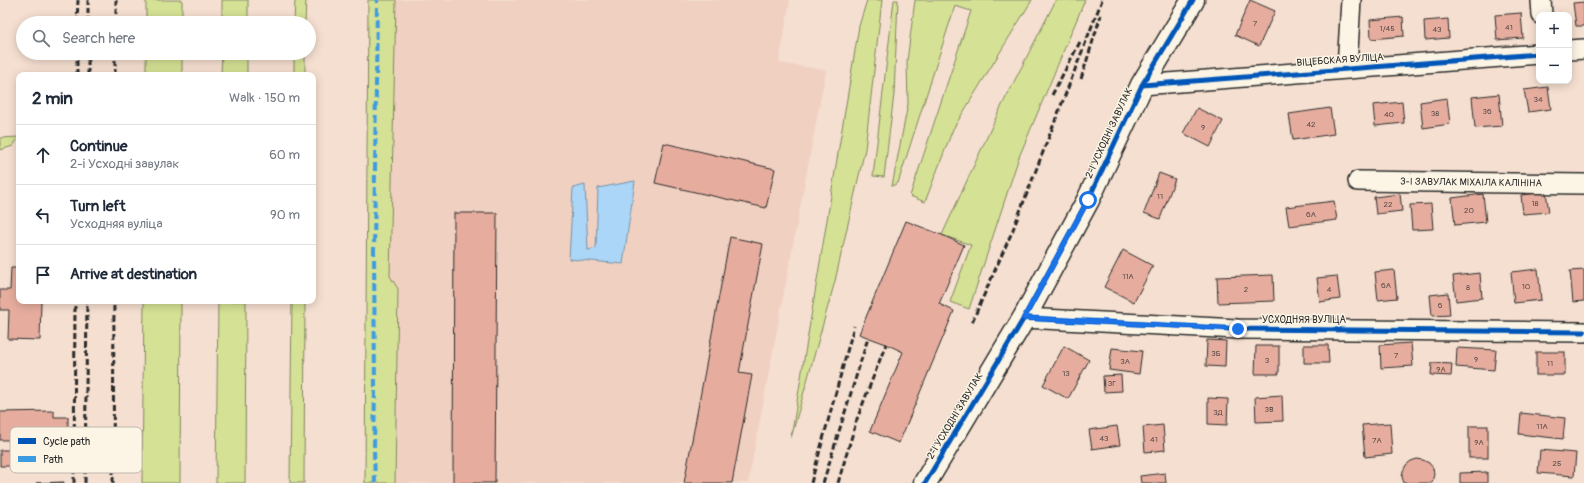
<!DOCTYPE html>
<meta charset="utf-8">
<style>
body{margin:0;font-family:Pangolin,sans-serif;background:#f6f6f7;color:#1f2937}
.controls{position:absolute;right:12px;top:12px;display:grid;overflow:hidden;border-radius:8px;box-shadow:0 2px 10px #0003}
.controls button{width:36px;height:36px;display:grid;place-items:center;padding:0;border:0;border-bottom:1px solid #e0e1e3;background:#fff;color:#1f2937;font:20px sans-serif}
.stop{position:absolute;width:12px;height:12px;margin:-9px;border:3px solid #1a73e8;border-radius:50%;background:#fff}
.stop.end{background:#1a73e8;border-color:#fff;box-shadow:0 1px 4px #0008}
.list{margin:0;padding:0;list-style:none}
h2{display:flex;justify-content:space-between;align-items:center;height:52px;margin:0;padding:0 16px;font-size:17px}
h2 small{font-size:13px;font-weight:400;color:#747a83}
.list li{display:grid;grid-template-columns:26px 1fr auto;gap:12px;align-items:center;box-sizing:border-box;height:60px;padding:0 16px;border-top:1px solid #e0e1e3}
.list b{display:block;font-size:15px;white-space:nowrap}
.list p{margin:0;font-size:13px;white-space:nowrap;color:#747a83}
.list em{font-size:13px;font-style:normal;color:#747a83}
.icon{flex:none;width:22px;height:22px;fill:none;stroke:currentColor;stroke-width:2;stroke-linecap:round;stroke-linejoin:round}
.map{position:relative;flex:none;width:1584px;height:483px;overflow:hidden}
.search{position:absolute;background:#fff;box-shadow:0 2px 10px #0003;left:16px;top:16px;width:300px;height:44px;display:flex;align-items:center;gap:10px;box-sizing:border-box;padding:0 14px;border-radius:22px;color:#747a83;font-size:15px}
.panel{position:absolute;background:#fff;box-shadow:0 2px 10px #0003;left:16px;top:72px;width:300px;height:232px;border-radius:8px}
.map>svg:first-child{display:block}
.built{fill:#f0d0c1}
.green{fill:#d5e194;stroke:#808660}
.water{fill:#abd6f7;stroke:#7892a5}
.building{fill:#e6ad9e;stroke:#2b2b2b}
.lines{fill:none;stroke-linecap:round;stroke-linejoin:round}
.street-casing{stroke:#2b2b2b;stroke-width:22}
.secondary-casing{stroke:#2b2b2b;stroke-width:25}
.street{stroke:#fcf5e5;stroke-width:19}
.secondary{stroke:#fcf5e5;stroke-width:22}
.rail{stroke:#2b2b2b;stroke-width:3;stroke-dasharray:6 3;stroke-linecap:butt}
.quiet{stroke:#3d9ce1;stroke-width:4;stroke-dasharray:8 4;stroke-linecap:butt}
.cycleway-casing{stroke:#fcf5e5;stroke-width:8}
.cycleway{stroke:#0057b8;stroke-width:5}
.route{stroke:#1a73e8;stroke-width:5}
.labels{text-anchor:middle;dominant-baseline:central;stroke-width:3;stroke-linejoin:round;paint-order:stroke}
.number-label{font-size:8px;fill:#5a4c48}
.street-label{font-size:10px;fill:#2b2b2b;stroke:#fcf5e5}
.key{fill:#fcf5e5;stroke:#bdb8ad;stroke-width:1}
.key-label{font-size:11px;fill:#2b2b2b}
</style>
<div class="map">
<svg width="1584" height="483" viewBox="0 0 1584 483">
<rect width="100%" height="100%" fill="#f5dfd0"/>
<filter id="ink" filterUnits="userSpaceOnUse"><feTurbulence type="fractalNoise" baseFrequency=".025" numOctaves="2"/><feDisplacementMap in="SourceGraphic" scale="8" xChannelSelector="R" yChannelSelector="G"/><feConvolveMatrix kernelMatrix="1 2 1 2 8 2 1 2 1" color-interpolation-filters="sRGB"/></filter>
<g filter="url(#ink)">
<!-- built -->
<polygon class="built" points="396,0 790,0 779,63 826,70 748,483 395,483 398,289 390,276"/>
<!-- green -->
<g class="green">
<rect x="146" y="0" width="36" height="23"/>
<rect x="222" y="0" width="26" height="23"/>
<polygon points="295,0 306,0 305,23 294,23"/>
<polygon points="368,0 396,0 390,276 398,289 395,483 365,483"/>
<polygon points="867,0 882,0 865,149 835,281 791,438 859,26"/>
<polygon points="894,0 898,0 894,94 884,177 873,176"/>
<polygon points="915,0 1032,0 953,129 925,202 910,196 971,11 955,6 898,183 892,186 908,104 907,61"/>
<polygon points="1056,0 1085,0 1019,157 969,309 950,302 971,245 942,235 998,113"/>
<rect x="146" y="53" width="36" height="22"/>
<polygon points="222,53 247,53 247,75 221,75"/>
<rect x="294" y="53" width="11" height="22"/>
<polygon points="19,137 13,146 0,150 0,138"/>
<polygon points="144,301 181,301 180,483 142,483"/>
<polygon points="218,301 246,301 245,483 216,483"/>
<polygon points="292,301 305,301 304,483 290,483"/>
</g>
<!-- water -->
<polygon class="water" points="635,181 623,264 569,259 573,188 585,185 588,250 596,248 598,188"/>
<!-- building -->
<g class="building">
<polygon points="1250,0 1275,11 1259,46 1235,35"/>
<polygon points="1584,2 1584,26 1576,26 1573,3"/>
<polygon points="1521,13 1523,38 1497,40 1495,15"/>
<polygon points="1403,17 1404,36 1371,39 1370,20"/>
<polygon points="1448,19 1449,38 1425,40 1424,21"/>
<polygon points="1548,87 1551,109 1528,112 1524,90"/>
<polygon points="1499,94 1502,126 1475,128 1472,97"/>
<polygon points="1447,98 1450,124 1423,128 1420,102"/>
<polygon points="1402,102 1404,123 1375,126 1373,105"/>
<polygon points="1197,108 1223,121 1210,147 1183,133"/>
<polygon points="1330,108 1334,134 1293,140 1289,114"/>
<polygon points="664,143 775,169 766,208 655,183"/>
<polygon points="1159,173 1175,179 1160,219 1144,213"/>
<polygon points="1546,192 1549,212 1523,214 1521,195"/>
<polygon points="1400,194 1402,211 1376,214 1374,197"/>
<polygon points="1483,194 1486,222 1455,225 1452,198"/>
<polygon points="1334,201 1337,220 1289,226 1286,207"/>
<polygon points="1431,204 1433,229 1412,230 1410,205"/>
<polygon points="454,213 497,213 495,483 453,483"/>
<polygon points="906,221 942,235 964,245 939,304 954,311 899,443 870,431 903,352 886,344 859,334"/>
<polygon points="730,237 763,244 739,373 752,375 732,483 684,483"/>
<polygon points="1123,250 1153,266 1134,302 1104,287"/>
<polygon points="11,268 19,268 19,301 41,301 40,340 8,339 9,310 0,310 0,290 10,290"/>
<polygon points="1538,269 1541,300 1514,303 1511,272"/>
<polygon points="1394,270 1397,298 1378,300 1375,272"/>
<polygon points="1584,270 1584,301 1573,302 1570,271"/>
<polygon points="1480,273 1482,298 1456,301 1453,276"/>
<polygon points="1273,275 1274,301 1218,303 1217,277"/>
<polygon points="1337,276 1340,299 1320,302 1317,278"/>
<polygon points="1448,293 1450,315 1432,316 1430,295"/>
<polygon points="1207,340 1226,341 1225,367 1206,366"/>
<polygon points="1411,343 1413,366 1381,368 1380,345"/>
<polygon points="1304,345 1328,345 1329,363 1304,363"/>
<polygon points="1064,346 1089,360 1068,399 1043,385"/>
<polygon points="1256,346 1279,346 1279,374 1255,374"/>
<polygon points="1112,348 1142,351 1139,374 1109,370"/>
<polygon points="1457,348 1496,350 1494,370 1456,367"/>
<rect x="1536" y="352" width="29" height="23"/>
<polygon points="1432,363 1452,364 1451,376 1431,375"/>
<polygon points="1121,375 1122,391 1104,392 1103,376"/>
<polygon points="1282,395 1283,421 1256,422 1255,397"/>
<polygon points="1208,398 1228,399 1227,425 1208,424"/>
<polygon points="54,411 54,417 68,417 68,439 0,440 0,412"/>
<polygon points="1521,413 1565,418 1563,439 1519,434"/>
<polygon points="1390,423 1392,454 1365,457 1362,425"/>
<polygon points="1163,425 1165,450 1145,452 1143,427"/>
<polygon points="1117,426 1120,445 1092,449 1089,430"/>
<rect x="1469" y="426" width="19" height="32"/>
<polygon points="0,450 63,450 64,466 0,466"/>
<polygon points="1540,450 1576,453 1574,476 1538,473"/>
<polygon points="1417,459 1423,460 1429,463 1433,468 1434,474 1432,483 1404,483 1402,477 1403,471 1406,465 1411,461"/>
<polygon points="1487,472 1487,483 1460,483 1460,473"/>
<polygon points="1165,473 1166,483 1141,483 1140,476"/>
<polygon points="64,482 64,483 36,483"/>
</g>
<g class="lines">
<defs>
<g id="street">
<polyline points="1541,0 1542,15"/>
<polyline points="1569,50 1584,49"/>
<polyline points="1347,68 1351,0"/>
<polyline points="1142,85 1539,54"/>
<path id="s1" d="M 1358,181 L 1584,184"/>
<polyline points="1024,318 1238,329 1584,332"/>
</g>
<polyline id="secondary" points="925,483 1024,318 1088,200 1142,85 1193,0"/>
</defs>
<!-- street casing -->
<use href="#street" class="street-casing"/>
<!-- secondary casing -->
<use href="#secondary" class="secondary-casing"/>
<!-- street -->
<use href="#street" class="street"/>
<!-- secondary -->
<use href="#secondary" class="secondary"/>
<!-- rail -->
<g class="rail">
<polyline points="77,23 78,0"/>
<polyline points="88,23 88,0"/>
<polyline points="116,23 116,0"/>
<polyline points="77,75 77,53"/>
<polyline points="88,75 88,53"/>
<polyline points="115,75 115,53"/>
<polyline points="1081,79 1101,15"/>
<polyline points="1052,95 1081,40"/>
<polyline points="972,322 1012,232 1102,0"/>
<polyline points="74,483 75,301"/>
<polyline points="85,483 87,301"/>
<polyline points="113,483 114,301"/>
<polyline points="811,483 854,326"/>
<polyline points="823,483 868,338"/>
<polyline points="838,483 857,419 886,344"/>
</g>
<!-- quiet -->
<polyline class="quiet" points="375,483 374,450 375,386 374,253 377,0"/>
<defs>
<g id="cycleway">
<polyline points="1142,85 1539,54"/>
<polyline points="1024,318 1238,329 1584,332"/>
<polyline points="925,483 1024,318 1088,200 1142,85 1193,0"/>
</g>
</defs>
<!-- cycleway casing -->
<use href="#cycleway" class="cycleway-casing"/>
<!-- cycleway -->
<use href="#cycleway" class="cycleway"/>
</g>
</g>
<g class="lines" filter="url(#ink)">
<!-- route -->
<polyline class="route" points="1088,200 1024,318 1238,329"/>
</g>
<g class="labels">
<!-- number labels -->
<g class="number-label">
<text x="1255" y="23">7</text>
<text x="1509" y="27">41</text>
<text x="1387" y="28">1/45</text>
<text x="1437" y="29">43</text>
<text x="1538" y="99">34</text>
<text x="1487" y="111">36</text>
<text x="1435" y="113">38</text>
<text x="1389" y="114">40</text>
<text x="1311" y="124">42</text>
<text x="1203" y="127">9</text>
<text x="1160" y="196">11</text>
<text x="1535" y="203">18</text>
<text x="1388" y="204">22</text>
<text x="1469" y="210">20</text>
<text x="1311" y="214">6А</text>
<text x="1128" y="276">11А</text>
<text x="1386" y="285">6А</text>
<text x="1526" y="286">10</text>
<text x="1468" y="287">8</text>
<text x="1246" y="289">2</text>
<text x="1329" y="289">4</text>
<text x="1440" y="305">6</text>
<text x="1216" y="353">3Б</text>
<text x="1396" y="355">7</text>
<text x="1476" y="359">9</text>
<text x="1267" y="360">3</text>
<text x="1125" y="361">3А</text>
<text x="1550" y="363">11</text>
<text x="1441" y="369">9А</text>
<text x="1066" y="373">13</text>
<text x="1112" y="383">3Г</text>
<text x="1269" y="409">3В</text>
<text x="1218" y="412">3Д</text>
<text x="1542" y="426">11А</text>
<text x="1104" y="438">43</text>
<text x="1154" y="439">41</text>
<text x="1377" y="440">7А</text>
<text x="1479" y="442">9А</text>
<text x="1557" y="463">25</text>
</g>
<!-- street labels -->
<g class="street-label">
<text transform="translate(1340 60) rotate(-4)">ВІЦЕБСКАЯ ВУЛІЦА</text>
<text transform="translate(1109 133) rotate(-65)">2-І УСХОДНІ ЗАВУЛАК</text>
<text stroke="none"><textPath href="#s1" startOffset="113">3-І ЗАВУЛАК МІХАІЛА КАЛІНІНА</textPath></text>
<text x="1304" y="320">УСХОДНЯЯ ВУЛІЦА</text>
<text transform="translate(955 416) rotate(-59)">2-І УСХОДНІ ЗАВУЛАК</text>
</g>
</g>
<!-- legend -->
<rect x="10" y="427" width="132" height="46" rx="6" class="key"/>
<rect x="18" y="438" width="18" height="6" fill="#0057b8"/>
<rect x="18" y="456" width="18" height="6" fill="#3d9ce1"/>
<g class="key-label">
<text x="43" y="445">Cycle path</text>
<text x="43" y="463">Path</text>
</g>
</svg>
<div class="controls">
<button>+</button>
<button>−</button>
</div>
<div class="stop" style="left:1088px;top:200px"></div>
<div class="stop end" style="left:1238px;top:329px"></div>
<div class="search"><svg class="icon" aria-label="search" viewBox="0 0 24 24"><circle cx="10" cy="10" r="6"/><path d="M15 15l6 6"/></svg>Search here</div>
<section class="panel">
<h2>2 min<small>Walk · 150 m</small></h2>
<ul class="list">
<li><svg class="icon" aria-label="ahead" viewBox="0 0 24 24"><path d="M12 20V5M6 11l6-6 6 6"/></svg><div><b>Continue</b><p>2-і Усходні завулак</p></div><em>60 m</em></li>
<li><svg class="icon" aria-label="left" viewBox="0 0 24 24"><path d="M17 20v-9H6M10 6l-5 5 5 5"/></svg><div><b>Turn left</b><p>Усходняя вуліца</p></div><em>90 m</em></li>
<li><svg class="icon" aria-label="arrive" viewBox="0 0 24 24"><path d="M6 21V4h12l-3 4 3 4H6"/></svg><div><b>Arrive at destination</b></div></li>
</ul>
</section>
</div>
